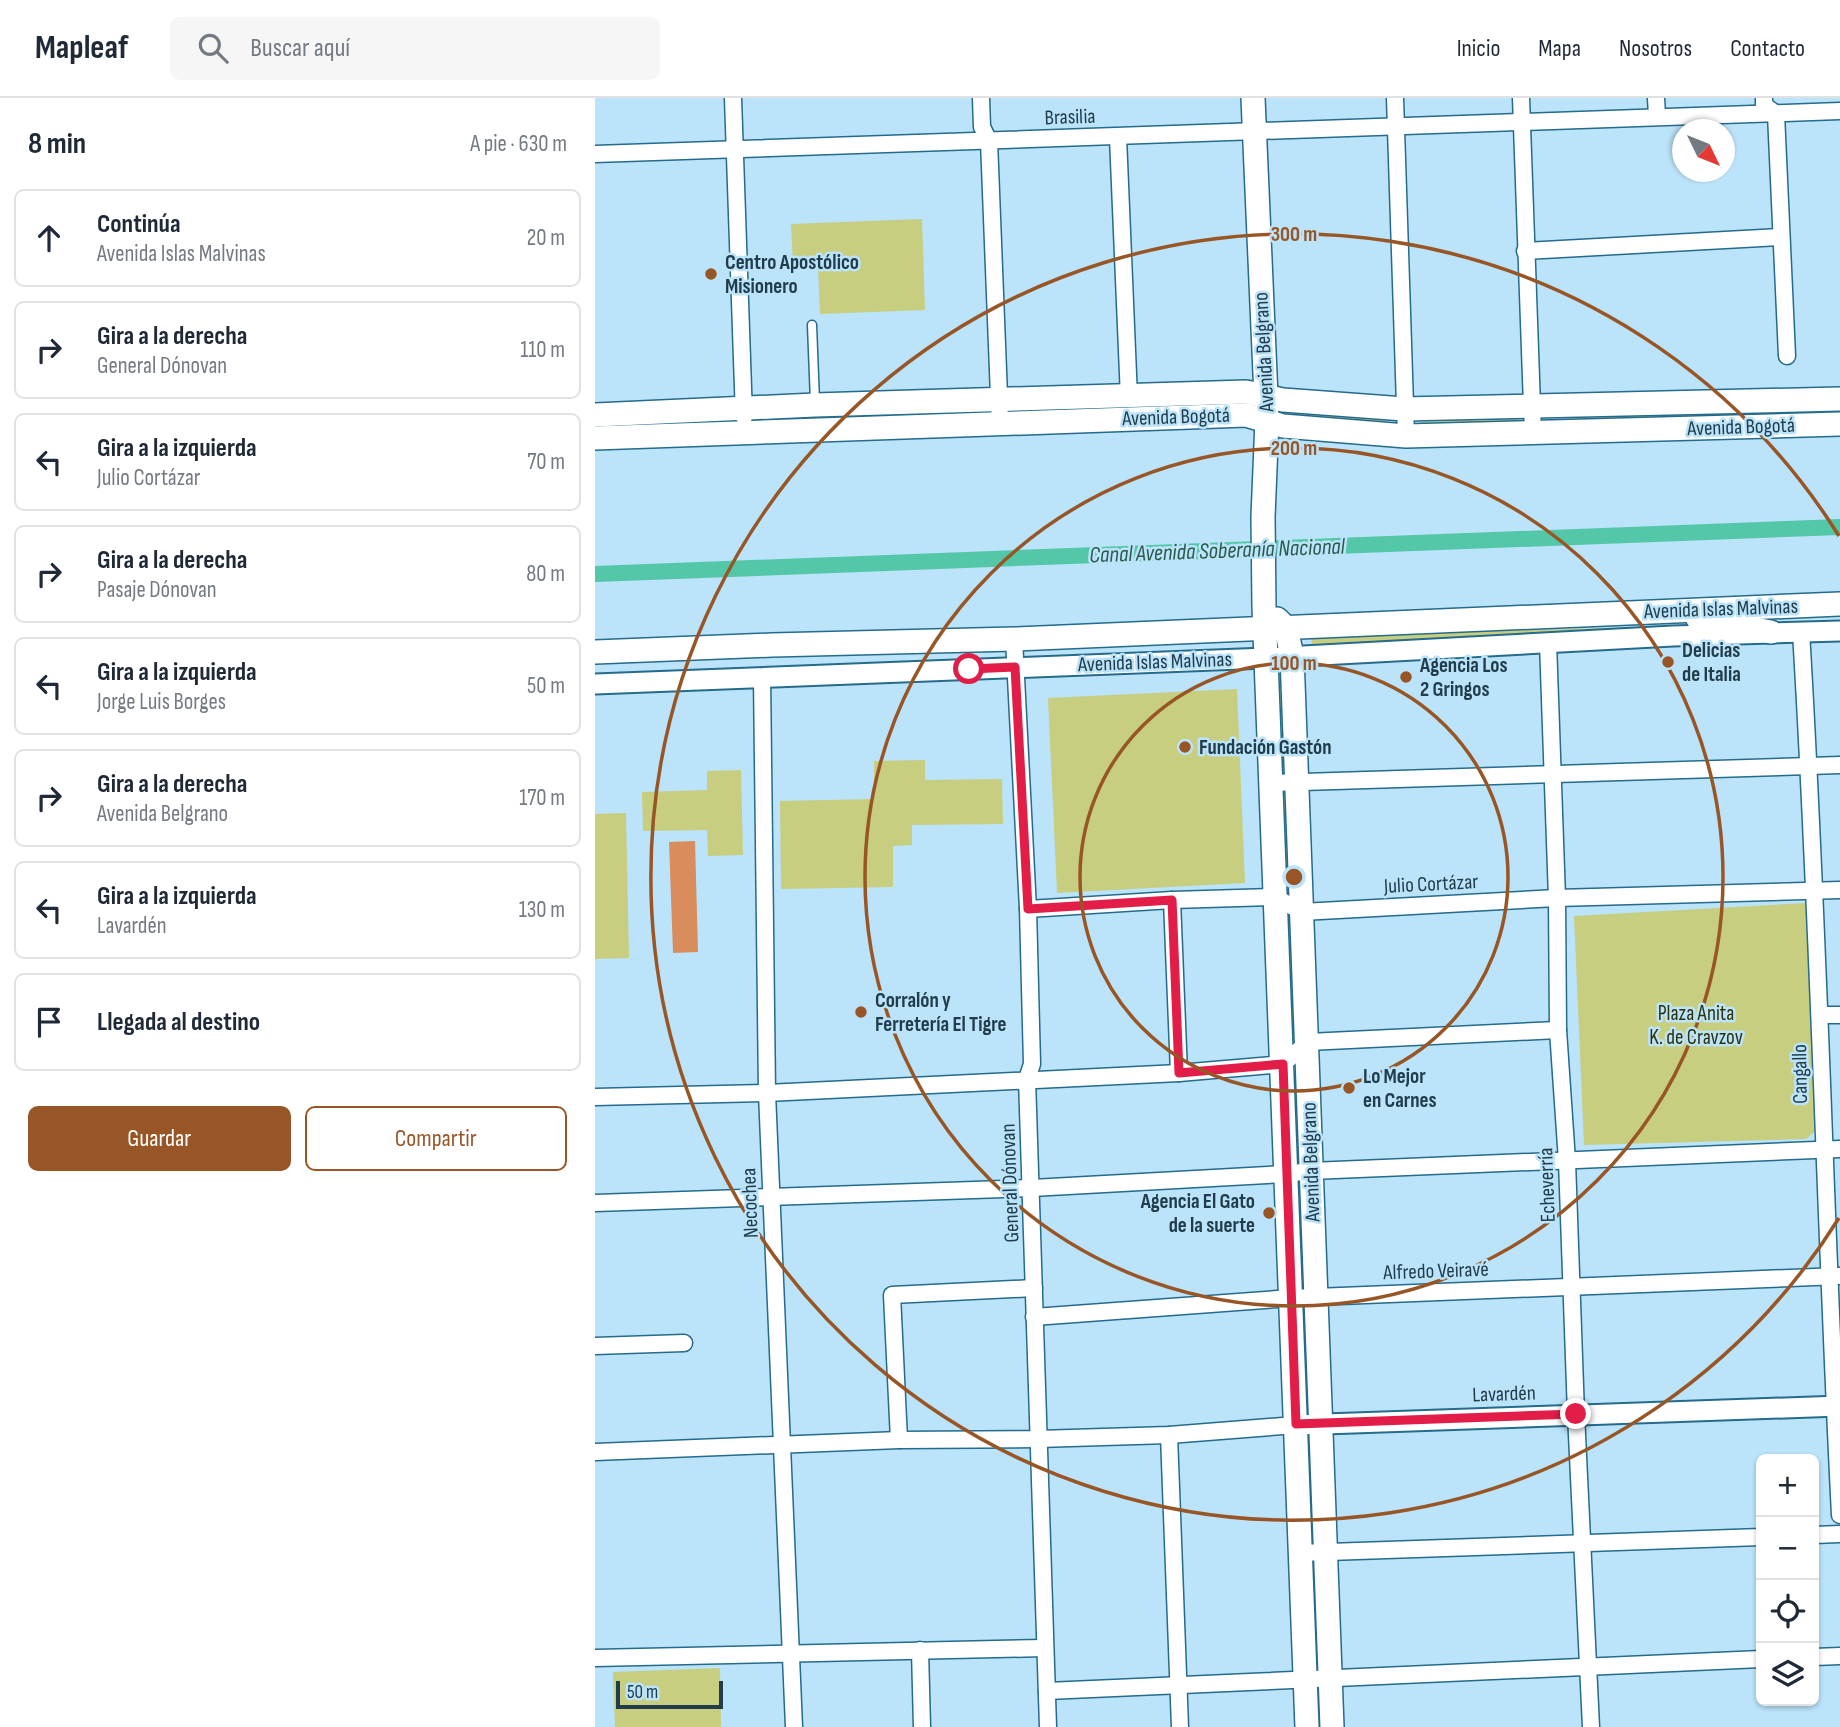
<!DOCTYPE html>
<html lang="es">
<meta charset="utf-8">
<style>
body{margin:0;font-family:"Sofia Sans Condensed",sans-serif;background:#f6f6f7;color:#1f2937}
.controls{position:absolute;right:21px;bottom:21px;display:grid;overflow:hidden;border-radius:10px;box-shadow:0 2px 5px #0004}
.controls button{width:63px;height:63px;display:grid;place-items:center;padding:0;border:0;border-bottom:2px solid #e0e1e3;background:#fff;color:#1f2937;font:35px sans-serif}
.compass{position:absolute;left:1077px;top:21px;width:63px;height:63px;border-radius:50%;background:#fff;box-shadow:0 2px 5px #0004;rotate:133deg}
.scale{position:absolute;left:21px;bottom:18px;width:107px;box-sizing:border-box;padding-left:7px;border:4px solid #213d4c;border-top:0;font-size:19px;line-height:24px;white-space:nowrap;color:#213d4c;-webkit-text-stroke:5px #bbe3f9;paint-order:stroke}
.stop{position:absolute;width:21px;height:21px;margin:-16px;border:5px solid #e11d48;border-radius:50%;background:#fff}
.stop.end{background:#e11d48;border-color:#fff;box-shadow:0 2px 7px #0008}
.list{margin:0;padding:0;list-style:none}
h2{display:flex;justify-content:space-between;align-items:center;height:91px;margin:0;padding:0 28px;font-size:30px}
h2 small{font-size:23px;font-weight:400;color:#747a83}
.list li{display:grid;grid-template-columns:46px 1fr auto;gap:21px;align-items:center;box-sizing:border-box;height:98px;margin:0 14px 14px;padding:0 14px;border:2px solid #e0e1e3;border-radius:10px}
.list b{display:block;font-size:26px;white-space:nowrap}
.list p{margin:0;font-size:23px;white-space:nowrap;color:#747a83}
.list em{font-size:23px;font-style:normal;color:#747a83}
.actions{display:flex;gap:14px;padding:21px 28px}
.actions a{flex:1;padding:16px 0;border:2px solid #985525;border-radius:10px;text-align:center;font-size:24px;color:#985525}
.actions .main{background:#985525;color:#fff}
.icon{flex:none;width:38px;height:38px;fill:none;stroke:currentColor;stroke-width:2;stroke-linecap:round;stroke-linejoin:round}
.map{position:relative;flex:none;width:1245px;height:1629px;overflow:hidden}
header{display:flex;align-items:center;gap:42px;box-sizing:border-box;height:98px;padding:0 35px;background:#fff;border-bottom:2px solid #e0e1e3}
header strong{font-size:33px}
nav{display:flex;gap:38px;margin-inline-start:auto;font-size:24px}
.search{width:490px;height:63px;background:#f6f6f7;display:flex;align-items:center;gap:18px;box-sizing:border-box;padding:0 24px;border-radius:10px;color:#747a83;font-size:26px}
main{display:flex}
aside{flex:1;background:#fff}
.map>svg:first-child{display:block}
.green{fill:#c7ce80}
.lines{fill:none;stroke-linecap:round;stroke-linejoin:round}
.canal{stroke:#54c7a9;stroke-width:16}
.building{fill:#da8d5c}
.service-casing{stroke:#246b8c;stroke-width:11}
.minor-casing{stroke:#246b8c;stroke-width:19}
.tertiary-casing{stroke:#246b8c;stroke-width:23}
.secondary-casing{stroke:#246b8c;stroke-width:26}
.service{stroke:#fff;stroke-width:8}
.minor{stroke:#fff;stroke-width:16}
.tertiary{stroke:#fff;stroke-width:19}
.secondary{stroke:#fff;stroke-width:23}
.route{stroke:#e11d48;stroke-width:9}
.ring{fill:none;stroke:#985525;stroke-width:3.5}
.poi-dot{fill:#985525;stroke:#bbe3f9;stroke-width:2.5}
.labels{text-anchor:middle;dominant-baseline:central;stroke-width:5;stroke-linejoin:round;paint-order:stroke}
.street-label{font-size:21px;fill:#213d4c;stroke:#bbe3f9}
.poi-label{font-size:21px;font-weight:bold;fill:#213d4c;stroke:#bbe3f9;text-anchor:start}
.park-label{font-size:21px;fill:#2e3109;stroke:#bbe3f9}
.water-label{font-size:23px;font-style:italic;fill:#2b5b4d;stroke:#bbe3f9}
.centre{fill:#985525;stroke:#bbe3f9;stroke-width:3.5}
.ring-label{font-size:21px;text-anchor:middle;font-weight:bold;fill:#985525;stroke:#bbe3f9;stroke-width:5;stroke-linejoin:round;paint-order:stroke}
</style>
<header>
<strong>Mapleaf</strong>
<div class="search"><svg class="icon" aria-label="search" viewBox="0 0 24 24"><circle cx="10" cy="10" r="6"/><path d="M15 15l6 6"/></svg>Buscar aquí</div>
<nav><a>Inicio</a><a>Mapa</a><a>Nosotros</a><a>Contacto</a></nav>
</header>
<main>
<aside>
<h2>8 min<small>A pie · 630 m</small></h2>
<ul class="list">
<li><svg class="icon" aria-label="ahead" viewBox="0 0 24 24"><path d="M12 20V5M6 11l6-6 6 6"/></svg><div><b>Continúa</b><p>Avenida Islas Malvinas</p></div><em>20 m</em></li>
<li><svg class="icon" aria-label="right" viewBox="0 0 24 24"><path d="M7 20v-9h11M14 6l5 5-5 5"/></svg><div><b>Gira a la derecha</b><p>General Dónovan</p></div><em>110 m</em></li>
<li><svg class="icon" aria-label="left" viewBox="0 0 24 24"><path d="M17 20v-9H6M10 6l-5 5 5 5"/></svg><div><b>Gira a la izquierda</b><p>Julio Cortázar</p></div><em>70 m</em></li>
<li><svg class="icon" aria-label="right" viewBox="0 0 24 24"><path d="M7 20v-9h11M14 6l5 5-5 5"/></svg><div><b>Gira a la derecha</b><p>Pasaje Dónovan</p></div><em>80 m</em></li>
<li><svg class="icon" aria-label="left" viewBox="0 0 24 24"><path d="M17 20v-9H6M10 6l-5 5 5 5"/></svg><div><b>Gira a la izquierda</b><p>Jorge Luis Borges</p></div><em>50 m</em></li>
<li><svg class="icon" aria-label="right" viewBox="0 0 24 24"><path d="M7 20v-9h11M14 6l5 5-5 5"/></svg><div><b>Gira a la derecha</b><p>Avenida Belgrano</p></div><em>170 m</em></li>
<li><svg class="icon" aria-label="left" viewBox="0 0 24 24"><path d="M17 20v-9H6M10 6l-5 5 5 5"/></svg><div><b>Gira a la izquierda</b><p>Lavardén</p></div><em>130 m</em></li>
<li><svg class="icon" aria-label="arrive" viewBox="0 0 24 24"><path d="M6 21V4h12l-3 4 3 4H6"/></svg><div><b>Llegada al destino</b></div></li>
</ul>
<div class="actions"><a class="main">Guardar</a><a>Compartir</a></div>
</aside>
<div class="map">
<svg width="1245" height="1629" viewBox="0 0 1245 1629">
<rect width="100%" height="100%" fill="#bbe3f9"/>
<!-- green -->
<g class="green">
<polygon points="327,121 330,212 225,216 223,168 198,169 196,126"/>
<polygon points="386,310 386,316 172,325 172,317"/>
<polygon points="1245,310 1245,319 966,329 965,321"/>
<polygon points="701,312 790,322 789,331 700,321"/>
<polygon points="923,320 923,329 823,333 826,324"/>
<polygon points="1081,528 717,550 716,538"/>
<polygon points="678,568 689,568 692,675 681,675"/>
<polygon points="642,591 650,785 462,795 453,600"/>
<polygon points="330,662 330,682 407,681 408,726 317,727 317,747 298,748 298,789 186,791 185,703 279,701 279,663"/>
<polygon points="146,672 148,757 113,758 112,732 48,733 47,694 112,692 112,673"/>
<polygon points="694,696 697,793 686,793 684,697"/>
<polygon points="31,715 34,860 0,861 0,716"/>
<polygon points="1210,805 1224,1030 1211,1041 989,1047 979,818"/>
<polygon points="691,826 702,826 705,923 694,923"/>
<polygon points="694,976 705,976 708,1066 697,1066"/>
<polygon points="698,1091 709,1091 712,1188 701,1188"/>
<polygon points="703,1216 713,1216 716,1313 706,1313"/>
<polygon points="719,1346 722,1443 712,1443 709,1347"/>
<polygon points="713,1468 724,1468 727,1565 716,1565"/>
<polygon points="125,1570 126,1629 20,1629 18,1574"/>
</g>
<g class="lines">
<!-- canal -->
<polyline class="canal" points="0,476 1245,429"/>
</g>
<!-- building -->
<polygon class="building" points="100,743 103,854 78,855 74,744"/>
<g class="lines">
<defs>
<polyline id="service" points="217,227 220,304"/>
<g id="minor">
<polyline points="138,0 149,319"/>
<polyline points="386,0 387,29 394,43 405,324"/>
<polyline points="800,0 811,338"/>
<polyline points="926,0 938,336"/>
<polyline points="1061,0 1062,18"/>
<polyline points="1169,0 1169,7 1181,16 1192,258"/>
<polyline points="523,39 534,300"/>
<polyline points="0,56 1245,13"/>
<polyline points="930,153 1185,139"/>
<path d="M 1206,534 C 1224,828 1230,1123 1245,1417"/>
<polyline points="419,541 433,811 437,966 432,981 453,1629"/>
<polyline points="953,544 962,800 963,932 972,1063 981,1316 996,1629"/>
<polyline points="167,579 172,995 199,1629"/>
<polyline points="676,685 1245,667"/>
<polyline points="577,802 584,975"/>
<polyline points="433,811 577,802 680,799 707,814 962,800 1245,792"/>
<polyline points="1225,917 1245,917"/>
<polyline points="0,999 172,995 584,975 688,966 713,944 963,932"/>
<polyline points="0,1105 437,1090 690,1076 716,1073 1245,1051"/>
<polyline points="439,1219 696,1200 1244,1178"/>
<polyline points="0,1248 89,1245"/>
<polyline points="574,1337 585,1629"/>
<polyline points="304,1342 297,1197 439,1190"/>
<polyline points="0,1354 304,1342 443,1341 574,1337 701,1327"/>
<polyline points="1219,1437 1245,1436"/>
<polyline points="704,1455 1166,1439"/>
<polyline points="325,1552 327,1629"/>
<polyline points="1219,1559 1245,1558"/>
<polyline points="0,1560 449,1550"/>
<polyline points="452,1593 1166,1561"/>
</g>
<g id="tertiary">
<polyline points="0,586 671,560 1078,538 1245,533"/>
<polyline points="701,1327 1245,1308"/>
</g>
<g id="secondary">
<polyline points="658,0 672,322 668,419 669,509 712,1629"/>
<polyline points="0,317 220,307 651,294 688,302 809,311 1245,301"/>
<polyline points="0,340 651,317 688,328 811,338 1245,326"/>
<polyline points="682,521 691,530 697,558 737,1629"/>
<polyline points="1103,521 1176,534"/>
<polyline points="0,554 177,547 419,541 1245,506"/>
</g>
</defs>
<!-- service casing -->
<use href="#service" class="service-casing"/>
<!-- minor casing -->
<use href="#minor" class="minor-casing"/>
<!-- tertiary casing -->
<use href="#tertiary" class="tertiary-casing"/>
<!-- secondary casing -->
<use href="#secondary" class="secondary-casing"/>
<!-- service -->
<use href="#service" class="service"/>
<!-- minor -->
<use href="#minor" class="minor"/>
<!-- tertiary -->
<use href="#tertiary" class="tertiary"/>
<!-- secondary -->
<use href="#secondary" class="secondary"/>
</g>
<g class="lines">
<!-- route -->
<polyline class="route" points="374,571 420,569 433,811 577,802 584,975 688,966 701,1326 981,1316"/>
</g>
<!-- distance rings -->
<g class="ring">
<circle cx="699" cy="779" r="214"/>
<circle cx="699" cy="779" r="429"/>
<path d="M1244 1120A643 643 0 1 1 1244 438"/>
</g>
<!-- markers -->
<g class="poi-dot">
<circle cx="116" cy="176" r="7"/>
<circle cx="1073" cy="564" r="7"/>
<circle cx="811" cy="579" r="7"/>
<circle cx="590" cy="649" r="7"/>
<circle cx="266" cy="914" r="7"/>
<circle cx="754" cy="990" r="7"/>
<circle cx="674" cy="1115" r="7"/>
</g>
<g class="labels">
<!-- street labels -->
<g class="street-label">
<text transform="translate(475 19) rotate(-2)">Brasilia</text>
<text transform="translate(669 254) rotate(-93)">Avenida Belgrano</text>
<text transform="translate(581 319) rotate(-2)">Avenida Bogotá</text>
<text transform="translate(1146 329) rotate(-2)">Avenida Bogotá</text>
<text transform="translate(1126 511) rotate(-2)">Avenida Islas Malvinas</text>
<text transform="translate(560 564) rotate(-2)">Avenida Islas Malvinas</text>
<text transform="translate(836 786) rotate(-3)">Julio Cortázar</text>
<text transform="translate(1205 976) rotate(-91)">Cangallo</text>
<text transform="translate(716 1064) rotate(-92)">Avenida Belgrano</text>
<text transform="translate(415 1085) rotate(-92)">General Dónovan</text>
<text transform="translate(952 1087) rotate(-92)">Echeverría</text>
<text transform="translate(155 1105) rotate(-92)">Necochea</text>
<text transform="translate(841 1173) rotate(-2)">Alfredo Veiravé</text>
<text transform="translate(909 1296) rotate(-2)">Lavardén</text>
</g>
<!-- poi labels -->
<g class="poi-label">
<text x="130" y="164">Centro Apostólico<tspan x="130" dy="24">Misionero</tspan></text>
<text x="1087" y="552">Delicias<tspan x="1087" dy="24">de Italia</tspan></text>
<text x="825" y="567">Agencia Los<tspan x="825" dy="24">2 Gringos</tspan></text>
<text x="604" y="649">Fundación Gastón</text>
<text x="280" y="902">Corralón y<tspan x="280" dy="24">Ferretería El Tigre</tspan></text>
<text x="768" y="978">Lo Mejor<tspan x="768" dy="24">en Carnes</tspan></text>
<text x="660" y="1103" text-anchor="end">Agencia El Gato<tspan x="660" dy="24">de la suerte</tspan></text>
</g>
<!-- park labels -->
<g class="park-label">
<text x="1101" y="915">Plaza Anita<tspan x="1101" dy="24">K. de Cravzov</tspan></text>
</g>
<!-- water labels -->
<g class="water-label">
<text transform="translate(622 453) rotate(-2)">Canal Avenida Soberanía Nacional</text>
</g>
</g>
<circle cx="699" cy="779" r="10" class="centre"/>
<g class="ring-label">
<text x="699" y="143">300 m</text>
<text x="699" y="357">200 m</text>
<text x="699" y="572">100 m</text>
</g>
</svg>
<div class="controls">
<button>+</button>
<button>−</button>
<button><svg class="icon" aria-label="locate" viewBox="0 0 24 24"><circle cx="12" cy="12" r="6"/><path d="M12 2v4M12 18v4M2 12h4M18 12h4"/></svg></button>
<button><svg class="icon" aria-label="layers" viewBox="0 0 24 24"><path d="M12 4l9 5-9 5-9-5zM3 14l9 5 9-5"/></svg></button>
</div>
<svg class="compass" viewBox="-18 -18 36 36"><path d="M0-13l5 13h-10z" fill="#e53935"/><path d="M0 13l5-13h-10z" fill="#747a83"/></svg>
<div class="scale">50 m</div>
<div class="stop" style="left:374px;top:571px"></div>
<div class="stop end" style="left:981px;top:1316px"></div>
</div>
</main>
